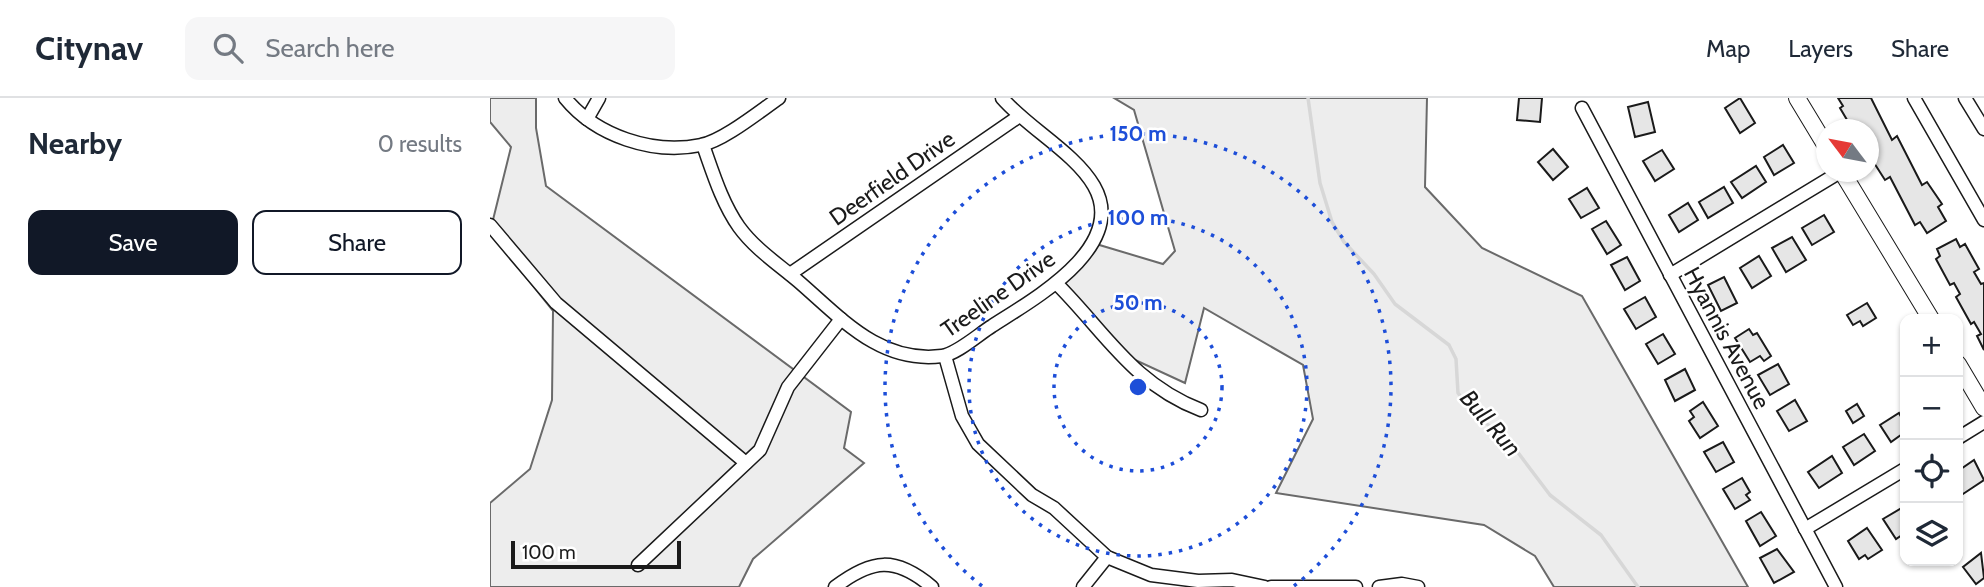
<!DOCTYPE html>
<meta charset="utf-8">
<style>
body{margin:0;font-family:Cabin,sans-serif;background:#f6f6f7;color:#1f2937}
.controls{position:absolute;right:21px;bottom:21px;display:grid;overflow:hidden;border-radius:14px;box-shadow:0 2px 5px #0004}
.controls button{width:63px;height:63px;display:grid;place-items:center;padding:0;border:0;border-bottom:2px solid #e0e1e3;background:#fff;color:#1f2937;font:35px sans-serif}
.compass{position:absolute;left:1326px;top:21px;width:63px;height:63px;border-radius:50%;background:#fff;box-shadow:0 2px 5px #0004;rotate:302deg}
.scale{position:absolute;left:21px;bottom:18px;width:170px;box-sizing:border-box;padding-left:7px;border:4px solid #1a1a1a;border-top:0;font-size:19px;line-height:24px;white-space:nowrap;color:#1a1a1a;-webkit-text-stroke:5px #fff;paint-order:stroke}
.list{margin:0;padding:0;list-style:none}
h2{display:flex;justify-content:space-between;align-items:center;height:91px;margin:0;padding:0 28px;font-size:30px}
h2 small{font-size:23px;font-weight:400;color:#747a83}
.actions{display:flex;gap:14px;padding:21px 28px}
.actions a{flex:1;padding:16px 0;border:2px solid #111827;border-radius:14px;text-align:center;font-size:24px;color:#111827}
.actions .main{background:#111827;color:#fff}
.icon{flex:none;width:38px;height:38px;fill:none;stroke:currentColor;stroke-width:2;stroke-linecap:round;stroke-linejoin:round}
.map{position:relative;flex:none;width:1494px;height:489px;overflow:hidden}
header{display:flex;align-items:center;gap:42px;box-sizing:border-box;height:98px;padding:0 35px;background:#fff;border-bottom:2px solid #e0e1e3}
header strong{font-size:33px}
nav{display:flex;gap:38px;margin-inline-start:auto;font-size:24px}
.search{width:490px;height:63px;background:#f6f6f7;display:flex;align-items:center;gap:18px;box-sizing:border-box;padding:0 24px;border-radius:14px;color:#747a83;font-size:26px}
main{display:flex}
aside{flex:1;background:#fff}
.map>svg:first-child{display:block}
.built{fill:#ededed;stroke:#6a6a6a;stroke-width:2}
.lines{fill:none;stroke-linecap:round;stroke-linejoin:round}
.stream{stroke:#d7d7d7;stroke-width:3.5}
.building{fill:#e6e6e6;stroke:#1a1a1a;stroke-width:2}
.minor-casing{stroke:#1a1a1a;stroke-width:15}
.major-casing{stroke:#1a1a1a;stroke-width:18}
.minor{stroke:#fff;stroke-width:12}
.major{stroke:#fff;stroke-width:16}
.ring{fill:none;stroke:#1d4ed8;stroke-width:3.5;stroke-dasharray:3.5 7}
.labels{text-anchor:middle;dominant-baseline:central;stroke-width:5;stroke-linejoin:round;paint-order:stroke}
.street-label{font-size:23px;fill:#1a1a1a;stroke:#fff}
.water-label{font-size:24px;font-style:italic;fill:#1a1a1a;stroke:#fff}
.centre{fill:#1d4ed8;stroke:#fff;stroke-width:3.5}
.ring-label{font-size:21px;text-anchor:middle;font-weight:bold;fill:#1d4ed8;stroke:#fff;stroke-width:5;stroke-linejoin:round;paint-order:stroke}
</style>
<header>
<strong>Citynav</strong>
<div class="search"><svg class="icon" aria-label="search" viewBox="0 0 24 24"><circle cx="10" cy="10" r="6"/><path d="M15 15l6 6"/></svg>Search here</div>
<nav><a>Map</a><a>Layers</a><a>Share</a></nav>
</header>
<main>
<aside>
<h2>Nearby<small>0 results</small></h2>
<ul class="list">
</ul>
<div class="actions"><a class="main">Save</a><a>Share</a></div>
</aside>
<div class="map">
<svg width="1494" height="489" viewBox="0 0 1494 489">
<rect width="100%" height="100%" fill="#fff"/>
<!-- built -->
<g class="built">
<polygon points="0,0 46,0 46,30 56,88 361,314 354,350 374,365 263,461 249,489 0,489 0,405 40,371 62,302 63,213 0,134 21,49 0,24"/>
<polygon points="624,0 937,0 935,89 992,150 1092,198 1258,489 1064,489 1045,458 994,427 786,395 823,321 813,267 714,210 695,285 617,249 571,187 606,146 673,166 685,153 644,12"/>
</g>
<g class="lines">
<!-- stream -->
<polyline class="stream" points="818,0 830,85 842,124 854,144 884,176 905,206 959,247 966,261 968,295 983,314 1023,348 1060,397 1111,437 1148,489"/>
</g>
<!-- building -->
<g class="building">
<polygon points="1029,0 1052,0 1050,24 1027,22"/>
<polygon points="1250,0 1265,25 1250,35 1235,10"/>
<polygon points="1348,0 1381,0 1402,42 1407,38 1432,87 1437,84 1452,106 1448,109 1456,123 1437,135 1430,124 1425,127 1400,79 1395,82 1379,57 1383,54 1378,46 1378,32 1363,32 1350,10 1353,8"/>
<polygon points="1158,4 1165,34 1145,39 1138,9"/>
<polygon points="1293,47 1304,65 1284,77 1274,59"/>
<polygon points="1063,51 1078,69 1063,82 1048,64"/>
<polygon points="1172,52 1184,71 1165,83 1153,63"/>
<polygon points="1266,68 1276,84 1252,100 1241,84"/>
<polygon points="1234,89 1243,105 1218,120 1209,104"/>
<polygon points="1097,90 1109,110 1091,120 1079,101"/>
<polygon points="1198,105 1208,122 1189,134 1179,117"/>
<polygon points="1334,117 1344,134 1322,147 1312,130"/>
<polygon points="1116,123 1131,147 1117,156 1102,131"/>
<polygon points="1302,139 1316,162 1296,174 1282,150"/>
<polygon points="1466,141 1470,149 1475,146 1489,171 1484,174 1491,186 1494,185 1494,252 1487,238 1491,236 1484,224 1481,226 1466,199 1470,196 1464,185 1460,187 1446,161 1450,158 1447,151"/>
<polygon points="1269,158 1281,178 1262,190 1250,170"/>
<polygon points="1137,159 1150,183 1135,192 1121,167"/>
<polygon points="1234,179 1247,205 1231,213 1218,187"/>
<polygon points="1155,199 1166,219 1146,231 1134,211"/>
<polygon points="1377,205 1386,220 1373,228 1370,223 1363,227 1357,217"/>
<polygon points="1259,231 1263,237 1267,235 1281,258 1274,263 1270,258 1260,264 1245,240"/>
<polygon points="1173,236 1185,256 1168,266 1156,246"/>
<polygon points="1288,266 1299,286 1280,297 1268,277"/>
<polygon points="1195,271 1205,292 1185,303 1175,282"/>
<polygon points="1305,302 1317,323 1299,333 1287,313"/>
<polygon points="1213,304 1228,328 1210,340 1199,323 1204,319 1200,313"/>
<polygon points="1367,306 1374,318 1363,325 1356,313"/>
<polygon points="1409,315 1415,326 1415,334 1401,344 1390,327"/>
<polygon points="1374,336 1385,353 1364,367 1353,349"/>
<polygon points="1233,344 1244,364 1226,374 1214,354"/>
<polygon points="1342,358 1352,375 1329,390 1318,374"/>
<polygon points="1484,362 1494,382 1473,396 1468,389 1468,373"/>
<polygon points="1252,380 1260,394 1256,397 1260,402 1245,411 1233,391"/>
<polygon points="1415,408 1415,435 1406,441 1393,421"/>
<polygon points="1271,414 1286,438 1270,448 1256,423"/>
<polygon points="1377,430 1392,452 1378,461 1375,457 1369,461 1358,443"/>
<polygon points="1287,451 1304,474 1284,485 1270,460"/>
<polygon points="1491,455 1494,480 1486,486 1473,469"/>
</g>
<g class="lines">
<defs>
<g id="minor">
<path d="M 75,0 C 106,38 163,57 211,47 C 233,43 270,13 289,0"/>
<polyline points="1424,0 1494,122"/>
<polyline points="1475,0 1494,31"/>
<polyline points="1092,10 1346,489"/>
<polyline points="97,21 109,0"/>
<path d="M 213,47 C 223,75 232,105 249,129 C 265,151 288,166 308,183 C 351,220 390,266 452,258 C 467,256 489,236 502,228 C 542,202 639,149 604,88 C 585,55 538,30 512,0"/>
<polyline points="0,127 66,205 256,365"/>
<polyline points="300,176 528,19"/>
<polyline points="1180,177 1350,74"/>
<path d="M 567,186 C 615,234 643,286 711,312"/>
<polyline points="455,258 472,318 488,346 542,397 564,410 617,459 661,477 708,483 742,482 775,489"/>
<polyline points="1468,340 1494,324"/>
<polyline points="1315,431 1415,371"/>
<polyline points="148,467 270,352 298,289 351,221"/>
<path d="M 345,489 C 382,461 405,458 442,489"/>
<polyline points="593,489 617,459"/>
<polyline points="781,489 866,489"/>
<polyline points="889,489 912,486 928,489"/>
</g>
<g id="major">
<polyline points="1307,0 1336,48"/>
<polyline points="1352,74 1441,221"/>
<polyline points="1468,266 1494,310"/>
</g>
</defs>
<!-- minor casing -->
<use href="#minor" class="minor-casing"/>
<!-- major casing -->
<use href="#major" class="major-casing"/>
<!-- minor -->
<use href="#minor" class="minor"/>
<!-- major -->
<use href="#major" class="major"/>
</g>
<!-- distance rings -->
<g class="ring">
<circle cx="648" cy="289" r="84"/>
<circle cx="648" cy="289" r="169"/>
<path d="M492 488A253 253 0 1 1 804 488"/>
</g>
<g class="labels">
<!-- street labels -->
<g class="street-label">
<text transform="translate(402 80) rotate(-35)">Deerfield Drive</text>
<text transform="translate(508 196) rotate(-35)">Treeline Drive</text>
<text transform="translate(1237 240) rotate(62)">Hyannis Avenue</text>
</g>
<!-- water labels -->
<g class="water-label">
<text transform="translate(1001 325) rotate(49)">Bull Run</text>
</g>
</g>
<circle cx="648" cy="289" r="10" class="centre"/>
<g class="ring-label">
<text x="648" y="43">150 m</text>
<text x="648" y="127">100 m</text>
<text x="648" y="212">50 m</text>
</g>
</svg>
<div class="controls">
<button>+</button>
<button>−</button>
<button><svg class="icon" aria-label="locate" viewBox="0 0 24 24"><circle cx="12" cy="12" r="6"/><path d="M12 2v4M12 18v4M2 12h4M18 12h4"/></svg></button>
<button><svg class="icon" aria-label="layers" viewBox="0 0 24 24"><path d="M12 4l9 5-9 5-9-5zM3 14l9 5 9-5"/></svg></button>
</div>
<svg class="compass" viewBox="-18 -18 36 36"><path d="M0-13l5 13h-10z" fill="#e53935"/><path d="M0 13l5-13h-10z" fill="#747a83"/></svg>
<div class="scale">100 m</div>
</div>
</main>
